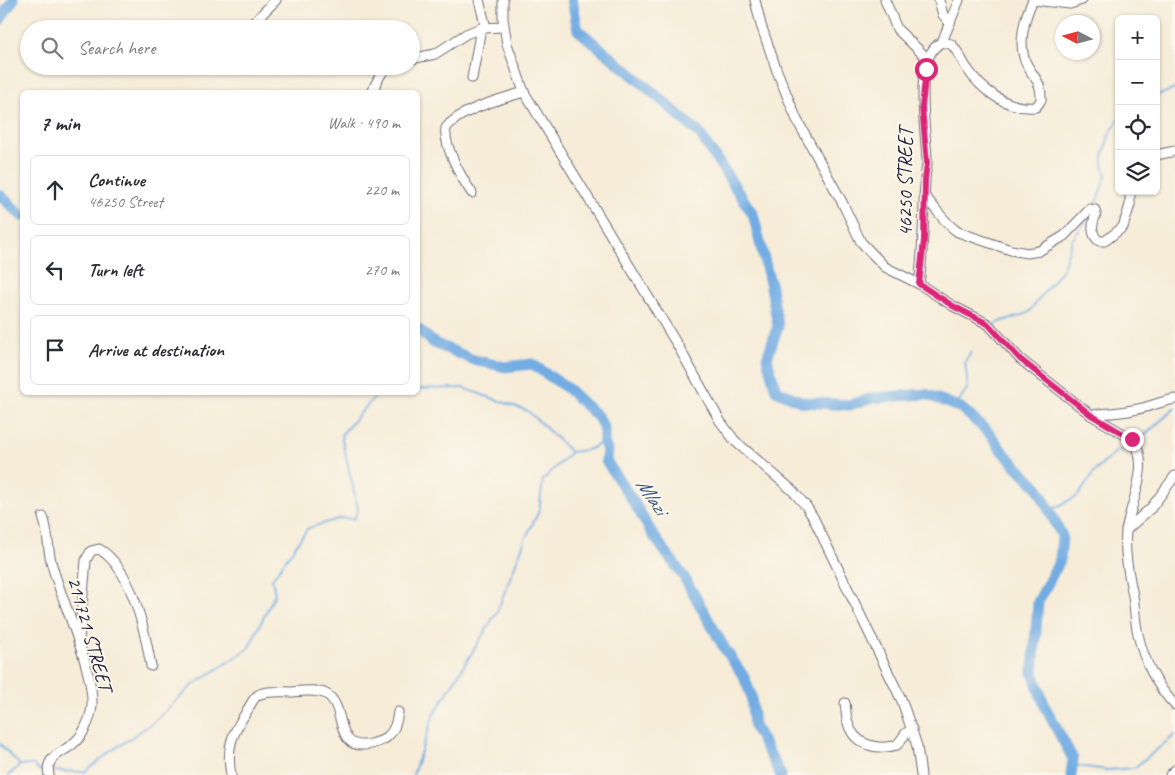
<!DOCTYPE html>
<meta charset="utf-8">
<style>
body{margin:0;font-family:Caveat,sans-serif;background:#f2f2f3;color:#2b2b33}
.controls{position:absolute;right:15px;top:15px;display:grid;overflow:hidden;border-radius:8px;box-shadow:0 1px 4px #0004}
.controls button{width:45px;height:45px;display:grid;place-items:center;padding:0;border:0;border-bottom:1px solid #e1e1e2;background:#fff;color:#2b2b33;font:25px sans-serif}
.compass{position:absolute;left:1055px;top:15px;width:45px;height:45px;border-radius:50%;background:#fff;box-shadow:0 1px 4px #0004;rotate:276deg}
.stop{position:absolute;width:15px;height:15px;margin:-11px;border:4px solid #db2777;border-radius:50%;background:#fff}
.stop.end{background:#db2777;border-color:#fff;box-shadow:0 1px 5px #0008}
.list{margin:0;padding:0;list-style:none}
h2{display:flex;justify-content:space-between;align-items:center;height:65px;margin:0;padding:0 20px;font-size:21px}
h2 small{font-size:16px;font-weight:400;color:#7c7c81}
.list li{display:grid;grid-template-columns:32px 1fr auto;gap:15px;align-items:center;box-sizing:border-box;height:70px;margin:0 10px 10px;padding:0 10px;border:1px solid #e1e1e2;border-radius:8px}
.list b{display:block;font-size:19px;white-space:nowrap}
.list p{margin:0;font-size:16px;white-space:nowrap;color:#7c7c81}
.list em{font-size:16px;font-style:normal;color:#7c7c81}
.icon{flex:none;width:28px;height:28px;fill:none;stroke:currentColor;stroke-width:2;stroke-linecap:round;stroke-linejoin:round}
.map{position:relative;flex:none;width:1175px;height:775px;overflow:hidden}
.search{position:absolute;background:#fff;box-shadow:0 1px 4px #0004;left:20px;top:20px;width:400px;height:55px;display:flex;align-items:center;gap:12px;box-sizing:border-box;padding:0 18px;border-radius:28px;color:#7c7c81;font-size:19px}
.panel{position:absolute;background:#fff;box-shadow:0 1px 4px #0004;left:20px;top:90px;width:400px;height:305px;border-radius:8px}
.map>svg:first-child{display:block}
.lines{fill:none;stroke-linecap:round;stroke-linejoin:round}
.stream{stroke:#72ace2;stroke-width:2}
.river{stroke:#72ace2;stroke-width:11}
.minor-casing{stroke:#6c6972;stroke-width:11}
.minor{stroke:#fff;stroke-width:9}
.route{stroke:#db2777;stroke-width:6}
.labels{text-anchor:middle;dominant-baseline:central;stroke-width:4;stroke-linejoin:round;paint-order:stroke}
.street-label{font-size:20px;fill:#22223b;stroke:#fbf7ec}
.water-label{font-size:21px;font-style:italic;fill:#42597e;stroke:#fbf7ec}
</style>
<div class="map">
<svg width="1175" height="775" viewBox="0 0 1175 775">
<rect width="100%" height="100%" fill="#fbf7ec"/>
<filter id="ink" filterUnits="userSpaceOnUse"><feTurbulence type="fractalNoise" baseFrequency=".02" numOctaves="2"/><feDisplacementMap in="SourceGraphic" scale="10" xChannelSelector="R" yChannelSelector="G"/><feConvolveMatrix kernelMatrix="1 2 1 2 8 2 1 2 1" color-interpolation-filters="sRGB"/></filter>
<filter id="wash" filterUnits="userSpaceOnUse"><feTurbulence type="fractalNoise" baseFrequency=".0096" numOctaves="4" result="noise"/><feDisplacementMap in="SourceGraphic" scale="20" xChannelSelector="R" yChannelSelector="G"/><feGaussianBlur stdDeviation="1.12" result="paint"/><feColorMatrix in="noise" values="0 0 0 0 0 0 0 0 0 0 0 0 0 0 0 0 0 1.4 0 .05"/><feComposite in="paint" operator="in"/></filter>
<g filter="url(#wash)">
<rect width="100%" height="100%" fill="#f6ecd8"/>
<g class="lines">
<!-- stream -->
<g class="stream">
<polyline points="1156,96 1175,89"/>
<polyline points="1095,206 1106,176 1103,165 1103,157 1109,135 1119,119"/>
<path d="M 994,325 C 1005,318 1018,319 1029,312 L 1063,268 L 1072,240 L 1092,213"/>
<polyline points="418,389 463,388 528,411 570,451"/>
<polyline points="956,406 968,387 965,362 971,352"/>
<polyline points="1138,441 1175,408"/>
<polyline points="1049,511 1078,496 1095,471 1117,451 1130,448"/>
<polyline points="0,744 20,765 34,765 37,769 42,771"/>
<polyline points="1072,765 1107,770 1134,768 1175,735"/>
<polyline points="52,771 85,772 109,753 155,721 193,685 248,649 275,594 272,579 308,528 342,518 354,519 358,509 341,435 379,392"/>
<polyline points="9,775 20,765"/>
<polyline points="413,775 433,716 497,612 526,537 539,511 543,480 571,452 587,450 604,442"/>
</g>
<!-- river -->
<g class="river">
<polyline points="572,0 578,30 641,82 699,133 753,214 771,287 778,326 767,358 776,390 802,402 849,405 873,398 926,394 961,408 990,434 1002,451 1038,488 1062,536 1060,560 1038,602 1033,673 1045,707 1073,759 1071,775"/>
<polyline points="0,20 13,0"/>
<polyline points="0,195 22,216"/>
<polyline points="418,329 434,343 474,360 505,367 532,364 567,388 598,417 604,428 604,442 607,450 606,461 633,501 653,535 684,577 725,649 744,677 751,695 754,726 781,775"/>
</g>
</g>
</g>
<g filter="url(#ink)">
<g class="lines">
<defs>
<g id="minor">
<polyline points="479,0 486,28"/>
<polyline points="503,0 503,19 507,44 524,92 678,346 720,421 735,441 792,490 806,506 813,517 902,701 917,746 921,775"/>
<path d="M 755,0 L 761,25 L 777,71 L 797,120 L 842,202 L 861,242 L 885,267 L 919,284 L 953,306 L 988,324 L 1020,359 L 1040,375 L 1091,415 L 1132,439 C 1153,464 1129,505 1126,532 C 1124,554 1129,575 1133,596 C 1135,609 1135,622 1138,634 C 1143,659 1157,687 1175,705"/>
<polyline points="885,0 897,29 928,59"/>
<polyline points="939,0 943,15 950,23"/>
<polyline points="251,25 276,0"/>
<polyline points="942,42 959,0"/>
<polyline points="411,59 435,54 466,34 481,28 504,27"/>
<polyline points="472,78 481,28"/>
<path d="M 371,92 C 378,83 378,73 389,66"/>
<polyline points="1156,155 1175,151"/>
<path d="M 472,193 C 462,179 443,145 446,128 C 460,109 502,99 524,92"/>
<path d="M 924,196 C 936,208 944,223 958,232 L 1011,250 L 1027,253 L 1039,251 L 1064,236 L 1090,209 L 1095,210 L 1096,214 C 1092,224 1090,234 1099,241 L 1105,241 L 1123,227 L 1130,205 L 1130,191"/>
<path d="M 919,284 C 924,249 923,215 925,181 C 925,175 927,168 927,162 C 927,134 911,57 942,42 L 951,44 C 958,51 961,59 966,67 C 981,90 1007,110 1036,107 L 1041,100 C 1042,83 1035,79 1027,65 C 1017,46 1024,18 1033,0 L 1070,4 L 1082,0"/>
<path d="M 1091,415 C 1105,413 1119,413 1133,410 C 1148,408 1161,401 1175,399"/>
<path d="M 43,517 C 49,532 47,549 52,565 C 61,600 99,680 91,712 C 89,722 83,735 75,742 C 64,753 44,756 49,775"/>
<polyline points="1126,530 1151,508 1175,476"/>
<path d="M 79,641 L 86,560 L 91,551 L 99,549 C 132,568 145,631 151,666"/>
<path d="M 845,703 C 846,709 846,717 848,723 C 854,745 877,751 897,745 L 906,733 L 912,729"/>
<path d="M 231,775 C 226,747 232,734 247,711 C 250,706 253,698 258,695 C 267,690 282,692 292,692 C 302,691 317,689 326,694 C 348,706 332,753 371,744 C 377,742 384,741 388,736 C 395,730 397,721 398,712"/>
<polyline points="1170,775 1175,770"/>
</g>
</defs>
<!-- minor casing -->
<use href="#minor" class="minor-casing"/>
<!-- minor -->
<use href="#minor" class="minor"/>
</g>
</g>
<g class="lines" filter="url(#ink)">
<!-- route -->
<polyline class="route" points="926,69 922,107 927,163 925,180 924,240 919,284 953,306 988,324 1020,359 1040,375 1091,415 1132,439"/>
</g>
<g class="labels">
<!-- street labels -->
<g class="street-label">
<text transform="translate(905 182) rotate(-90)">46250 STREET</text>
<text transform="translate(90 634) rotate(74)">211721 STREET</text>
</g>
<!-- water labels -->
<g class="water-label">
<text transform="translate(652 496) rotate(56)">Mlazi</text>
</g>
</g>
</svg>
<div class="controls">
<button>+</button>
<button>−</button>
<button><svg class="icon" aria-label="locate" viewBox="0 0 24 24"><circle cx="12" cy="12" r="6"/><path d="M12 2v4M12 18v4M2 12h4M18 12h4"/></svg></button>
<button><svg class="icon" aria-label="layers" viewBox="0 0 24 24"><path d="M12 4l9 5-9 5-9-5zM3 14l9 5 9-5"/></svg></button>
</div>
<svg class="compass" viewBox="-18 -18 36 36"><path d="M0-13l5 13h-10z" fill="#e53935"/><path d="M0 13l5-13h-10z" fill="#7c7c81"/></svg>
<div class="stop" style="left:926px;top:69px"></div>
<div class="stop end" style="left:1132px;top:439px"></div>
<div class="search"><svg class="icon" aria-label="search" viewBox="0 0 24 24"><circle cx="10" cy="10" r="6"/><path d="M15 15l6 6"/></svg>Search here</div>
<section class="panel">
<h2>7 min<small>Walk · 490 m</small></h2>
<ul class="list">
<li><svg class="icon" aria-label="ahead" viewBox="0 0 24 24"><path d="M12 20V5M6 11l6-6 6 6"/></svg><div><b>Continue</b><p>46250 Street</p></div><em>220 m</em></li>
<li><svg class="icon" aria-label="left" viewBox="0 0 24 24"><path d="M17 20v-9H6M10 6l-5 5 5 5"/></svg><div><b>Turn left</b></div><em>270 m</em></li>
<li><svg class="icon" aria-label="arrive" viewBox="0 0 24 24"><path d="M6 21V4h12l-3 4 3 4H6"/></svg><div><b>Arrive at destination</b></div></li>
</ul>
</section>
</div>
